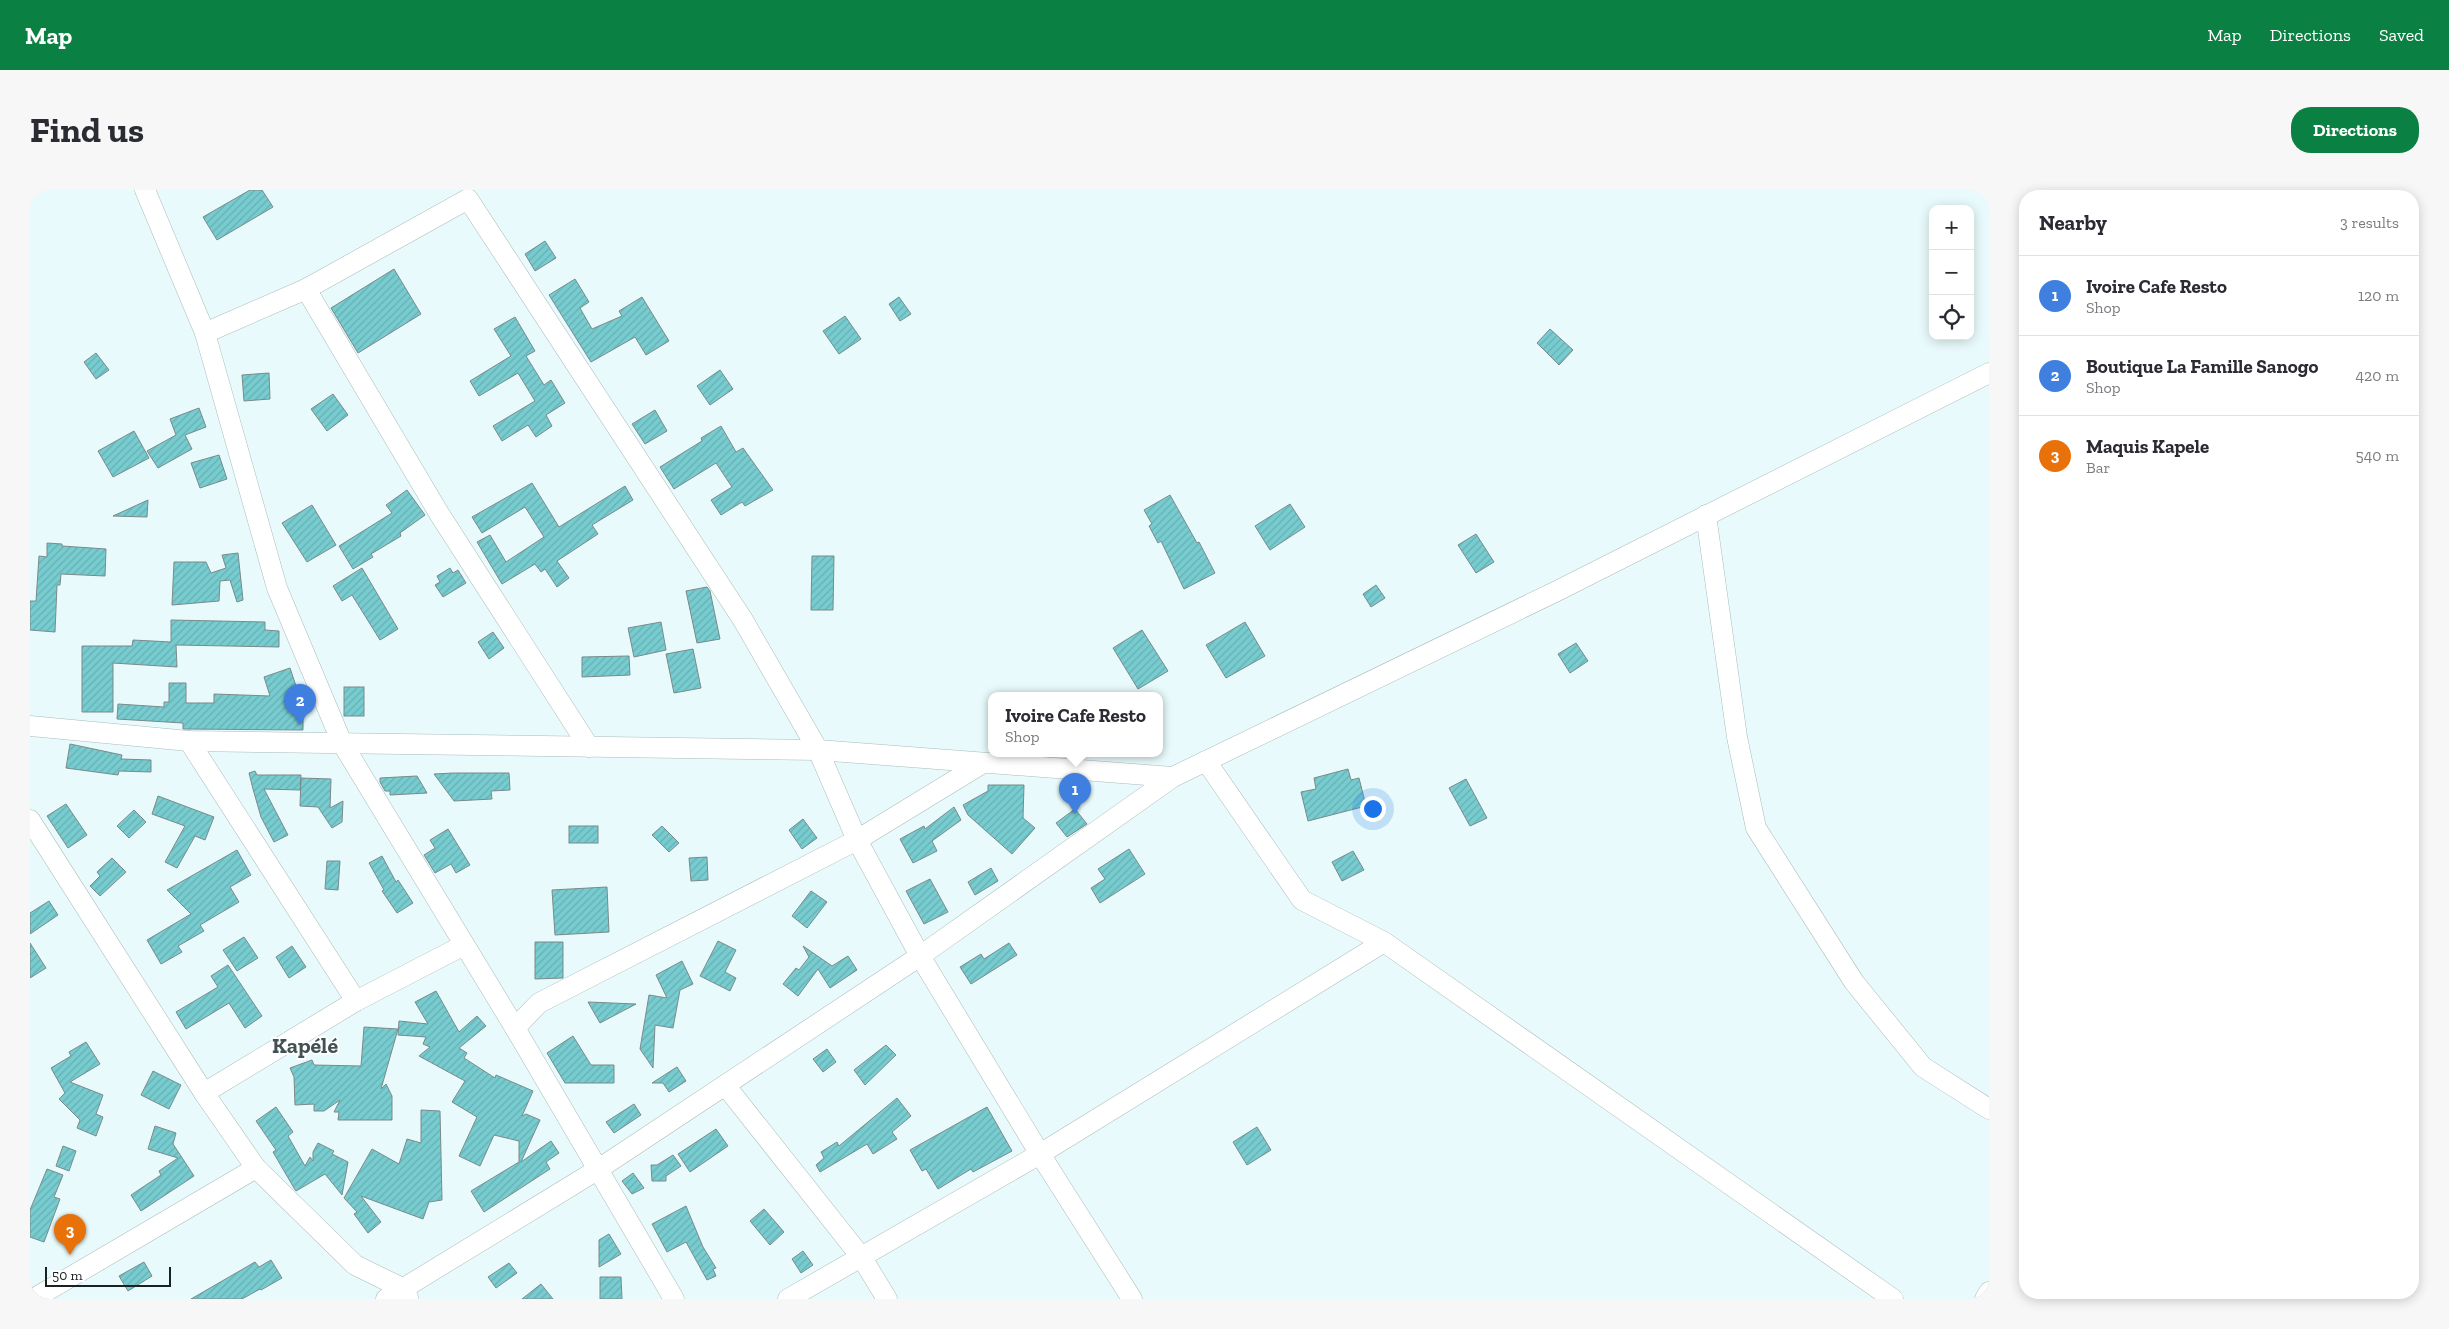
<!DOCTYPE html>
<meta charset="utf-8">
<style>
body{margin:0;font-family:"Zilla Slab",serif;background:#f7f7f7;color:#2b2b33}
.controls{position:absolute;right:15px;top:15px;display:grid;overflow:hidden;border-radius:10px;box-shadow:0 2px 12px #0003}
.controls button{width:45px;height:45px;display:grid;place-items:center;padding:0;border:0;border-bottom:1px solid #e1e1e2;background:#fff;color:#2b2b33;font:25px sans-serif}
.scale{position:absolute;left:15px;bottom:12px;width:126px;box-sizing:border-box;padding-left:5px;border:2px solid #1a2121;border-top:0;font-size:14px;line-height:18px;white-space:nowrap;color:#1a2121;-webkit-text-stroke:4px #fff;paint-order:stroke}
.you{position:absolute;left:1342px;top:618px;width:18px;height:18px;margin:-12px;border:4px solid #fff;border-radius:50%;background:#1a73e8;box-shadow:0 0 0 8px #1a73e833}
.badge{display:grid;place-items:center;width:32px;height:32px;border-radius:50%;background:#0b8043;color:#fff;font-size:16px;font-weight:700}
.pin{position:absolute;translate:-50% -41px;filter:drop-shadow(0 1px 2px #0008)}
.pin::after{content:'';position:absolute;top:26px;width:18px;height:15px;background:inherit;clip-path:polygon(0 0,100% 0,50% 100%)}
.popup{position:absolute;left:958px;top:502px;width:175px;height:65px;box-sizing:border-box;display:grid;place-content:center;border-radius:10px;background:#fff;filter:drop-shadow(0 1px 4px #0005);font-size:16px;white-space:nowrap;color:#7c7c81}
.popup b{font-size:19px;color:#2b2b33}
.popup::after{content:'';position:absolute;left:50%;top:100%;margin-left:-10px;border:10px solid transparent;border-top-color:#fff}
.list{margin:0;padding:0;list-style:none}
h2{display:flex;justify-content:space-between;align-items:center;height:65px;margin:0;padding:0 20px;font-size:21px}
h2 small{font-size:16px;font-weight:400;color:#7c7c81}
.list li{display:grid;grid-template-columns:32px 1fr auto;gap:15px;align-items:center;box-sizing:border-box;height:80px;padding:0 20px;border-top:1px solid #e1e1e2}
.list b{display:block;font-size:19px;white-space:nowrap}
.list p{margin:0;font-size:16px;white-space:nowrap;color:#7c7c81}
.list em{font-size:16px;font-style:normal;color:#7c7c81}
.icon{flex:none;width:28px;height:28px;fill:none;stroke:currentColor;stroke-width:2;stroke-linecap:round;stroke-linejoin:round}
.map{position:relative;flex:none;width:1959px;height:1109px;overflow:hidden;border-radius:20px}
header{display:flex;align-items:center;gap:30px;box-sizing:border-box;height:70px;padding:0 25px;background:#0b8043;color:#fff}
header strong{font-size:24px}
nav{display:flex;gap:28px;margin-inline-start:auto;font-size:18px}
.intro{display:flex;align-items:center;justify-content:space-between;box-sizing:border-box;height:120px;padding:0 30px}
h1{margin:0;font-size:35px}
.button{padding:12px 22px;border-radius:20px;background:#0b8043;color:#fff;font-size:18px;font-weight:700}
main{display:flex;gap:30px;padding:0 30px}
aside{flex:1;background:#fff;border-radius:20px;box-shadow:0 2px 12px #0003}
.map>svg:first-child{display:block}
.building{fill:url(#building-hatch);stroke:#7a8a8a}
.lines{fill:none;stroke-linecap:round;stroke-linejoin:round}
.minor-casing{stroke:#abbbbc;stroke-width:21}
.minor{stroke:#fff;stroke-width:20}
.labels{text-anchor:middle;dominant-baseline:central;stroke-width:4;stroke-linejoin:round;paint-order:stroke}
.quarter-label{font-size:22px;font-weight:bold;fill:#425151;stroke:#fff}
</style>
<header>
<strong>Map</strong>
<nav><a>Map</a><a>Directions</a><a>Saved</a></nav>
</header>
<div class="intro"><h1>Find us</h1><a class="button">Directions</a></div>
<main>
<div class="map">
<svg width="1959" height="1109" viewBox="0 0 1959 1109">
<defs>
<pattern id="building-hatch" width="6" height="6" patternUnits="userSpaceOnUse" patternTransform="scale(1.25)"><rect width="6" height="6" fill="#77ccd0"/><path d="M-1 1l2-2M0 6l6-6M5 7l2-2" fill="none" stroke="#66afb2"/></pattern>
</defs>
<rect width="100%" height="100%" fill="#e8fafb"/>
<!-- building -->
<g class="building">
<polygon points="220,0 232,0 243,17 187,50 173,27"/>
<polygon points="515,51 526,68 505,81 495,64"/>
<polygon points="364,79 391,124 328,163 301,118"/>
<polygon points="545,89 559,112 550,118 562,139 592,126 589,121 612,107 639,151 616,165 605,147 561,172 519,105"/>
<polygon points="869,107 881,124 870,131 859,114"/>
<polygon points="815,126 831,149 809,164 793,141"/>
<polygon points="485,127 505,161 496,166 514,195 521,190 535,213 516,225 522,236 506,247 498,235 472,251 463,236 505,211 488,183 449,206 440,191 481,166 464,139"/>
<polygon points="1520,139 1543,160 1529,175 1507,153"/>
<polygon points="66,163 79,180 66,189 54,172"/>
<polygon points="690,180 703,199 680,215 667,196"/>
<polygon points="239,183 240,209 214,211 212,185"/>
<polygon points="303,204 318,225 297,241 281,219"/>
<polygon points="169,218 176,237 155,245 162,259 128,278 117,261 146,245 140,229"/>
<polygon points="625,220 637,241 615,254 602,234"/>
<polygon points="691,236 706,262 713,258 743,300 715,316 712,312 691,325 681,310 702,297 686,273 644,299 630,277 672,251 671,248"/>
<polygon points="104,241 119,268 83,287 68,261"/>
<polygon points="189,265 197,289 170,298 161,273"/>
<polygon points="502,293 529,337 595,296 603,310 562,335 568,344 527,371 539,388 527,397 515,379 511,382 505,374 472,394 447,352 460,345 476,372 514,347 495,317 452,343 442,327"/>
<polygon points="377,300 395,325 370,343 371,346 341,364 343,367 323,379 309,356 362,323 356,315"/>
<polygon points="1140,305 1167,353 1169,352 1185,383 1154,399 1131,351 1128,353 1119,336 1122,334 1114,320"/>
<polygon points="118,310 117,327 83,326"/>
<polygon points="1260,314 1275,337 1240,360 1225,336"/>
<polygon points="282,315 306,355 277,372 252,333"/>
<polygon points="1446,344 1464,372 1446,383 1428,355"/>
<polygon points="17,353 32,354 32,356 76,359 75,386 31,384 30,395 27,395 25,442 0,440 0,411 6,411 9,366 17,367"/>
<polygon points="208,363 213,410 207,412 200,390 190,391 189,411 142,415 144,372 176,372 181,383 196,378 192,365"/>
<polygon points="782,366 804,366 803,420 781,420"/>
<polygon points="332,378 368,439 350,450 322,405 312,411 303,396"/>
<polygon points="420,378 423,383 428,380 436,393 413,407 405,395 410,392 407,386"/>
<polygon points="1346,395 1355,408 1341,417 1333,404"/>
<polygon points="677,397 680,401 690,449 667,453 656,401"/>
<polygon points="141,430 235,432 235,440 249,441 249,457 146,455 147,477 83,473 83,522 52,522 52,456 102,456 103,450 141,452"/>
<polygon points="631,432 636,460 604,467 598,438"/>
<polygon points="1215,432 1235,466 1196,488 1176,455"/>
<polygon points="1112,440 1138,481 1108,499 1083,458"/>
<polygon points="463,442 474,458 459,469 448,452"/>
<polygon points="1546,453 1558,471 1540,483 1528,464"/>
<polygon points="663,459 671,498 644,503 636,464"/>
<polygon points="599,466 600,485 552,487 552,467"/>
<polygon points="260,478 273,517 273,540 153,539 153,533 87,529 88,514 134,517 134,512 139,512 139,493 156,493 156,513 184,513 184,504 240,506 234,487"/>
<rect x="314" y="497" width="20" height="29"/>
<polygon points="40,554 92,565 91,569 121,570 121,582 89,581 88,585 36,578"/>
<polygon points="1318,579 1321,590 1329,588 1336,616 1278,631 1271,602 1286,599 1284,588"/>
<polygon points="225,581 227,585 271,585 270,600 234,599 258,645 244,652 231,627 223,599 219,583"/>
<polygon points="424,583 479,583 480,600 461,601 462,609 424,611 404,584"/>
<polygon points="387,586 397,603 360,605 360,601 355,601 350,592 350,588"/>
<polygon points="271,588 301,589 300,618 313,611 312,632 302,638 288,617 270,616"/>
<polygon points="1436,589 1457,628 1440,636 1419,598"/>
<polygon points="958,595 994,595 993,628 1005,638 982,664 938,625 933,615 958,601"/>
<polygon points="128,606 184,627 175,650 165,646 147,678 135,672 155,636 122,624"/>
<polygon points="36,614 57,645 38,658 17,626"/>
<polygon points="924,617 931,630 902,651 907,661 883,673 870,649 894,636 895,639"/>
<polygon points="1045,619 1057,634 1037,647 1026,633"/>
<polygon points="104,620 116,632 99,648 87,636"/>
<polygon points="773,629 787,648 772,659 759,640"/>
<rect x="539" y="636" width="29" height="17"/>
<polygon points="632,636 649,653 639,662 622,645"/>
<polygon points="418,639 440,675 426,683 421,674 405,683 394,665 405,658 400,650"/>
<polygon points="1099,659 1115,684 1070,713 1061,698 1075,689 1068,679"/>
<polygon points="207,660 221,685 200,697 209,712 170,735 174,741 148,756 152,762 131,774 117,750 161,724 137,700"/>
<polygon points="1323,661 1334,680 1312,691 1302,672"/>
<polygon points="352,666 366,692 368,690 383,713 367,723 352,701 354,700 339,673"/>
<polygon points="677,667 678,690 661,691 659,668"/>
<polygon points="82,668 96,682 70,706 60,696 70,686 67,682"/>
<polygon points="297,671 310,671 308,700 295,699"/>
<polygon points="961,678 968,691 945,705 938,692"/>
<polygon points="900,689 918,722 894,734 876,701"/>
<polygon points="577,697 579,742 525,745 522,700"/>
<polygon points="781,701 797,712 777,738 762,726"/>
<polygon points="19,711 28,725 0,744 0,723"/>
<polygon points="214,747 228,768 207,781 193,760"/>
<polygon points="688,751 706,760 695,782 706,788 700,801 670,786"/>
<polygon points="505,752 533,752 533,788 505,789"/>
<polygon points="0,753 16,778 0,788"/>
<polygon points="979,753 987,765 941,794 930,777 951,764 954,769"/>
<polygon points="262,756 276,777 259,788 246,767"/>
<polygon points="773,756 802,776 818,766 827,780 800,798 788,779 768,806 753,794 766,778 769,780 779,767"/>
<polygon points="652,771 663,794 650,800 643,838 625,835 623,878 610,859 619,805 637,808 626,785"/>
<polygon points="198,775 232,826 215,838 199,813 156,839 146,822 188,797 181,786"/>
<polygon points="406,801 429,842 447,826 456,836 429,858 437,863 434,868 465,888 466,885 503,901 492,926 496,924 510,930 491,972 521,951 529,963 516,972 520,979 454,1022 441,1001 489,972 489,951 464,945 450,976 429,966 447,927 422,912 435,891 389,866 400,857 393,854 396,847 368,845 369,831 398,834 385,812"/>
<polygon points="558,812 606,814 570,833"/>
<polygon points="334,837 368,839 351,899 356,894 362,906 362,930 308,930 309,922 304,922 310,910 294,921 284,921 284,914 265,915 264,887 260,878 282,870 284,875 331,876"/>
<polygon points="543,846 561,875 584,875 584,893 535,893 517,863"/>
<polygon points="56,852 70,874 40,892 73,905 66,924 73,927 66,946 47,938 50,930 29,909 35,903 21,878 41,866 39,862"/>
<polygon points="856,855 866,865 835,895 824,880"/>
<polygon points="797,859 806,872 793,882 783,869"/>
<polygon points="647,877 656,891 639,902 633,893 622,893"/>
<polygon points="123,881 151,895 139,919 111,905"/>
<polygon points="867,908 881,926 862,942 867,949 843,964 837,954 790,982 786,975 794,968 791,962 807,952 809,956"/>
<polygon points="604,914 611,925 584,943 576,932"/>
<polygon points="246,917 263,942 258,946 275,976 280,967 283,971 283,962 288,953 304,961 302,964 318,972 312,1005 295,984 266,1001 264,998 243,962 246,960 226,931"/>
<polygon points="957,917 982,961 943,982 941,979 908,999 896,979 892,981 880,960"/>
<polygon points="391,920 410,921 412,1010 399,1012 393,1029 331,1006 351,1032 338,1043 324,1024 327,1022 314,1008 342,959 369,974 377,949 391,953"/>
<polygon points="125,936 146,943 143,954 164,986 111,1021 101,1005 131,985 129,981 148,968 118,959"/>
<polygon points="1227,937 1241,960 1217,975 1203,952"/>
<polygon points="686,939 698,956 660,982 648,964"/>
<polygon points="33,956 46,961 39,981 26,976"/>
<polygon points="643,965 651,976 636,986 636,991 622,991 621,975 627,975"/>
<polygon points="17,979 33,985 24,1007 30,1009 14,1052 0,1047 0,1020"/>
<polygon points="603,983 614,998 602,1004 592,991"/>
<polygon points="656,1016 673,1057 686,1078 683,1079 686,1086 677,1090 656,1052 637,1062 622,1034"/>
<polygon points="734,1019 754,1042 740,1055 720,1031"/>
<polygon points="579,1044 591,1064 569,1077 569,1050"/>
<polygon points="773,1061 783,1075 771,1083 762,1069"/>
<polygon points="241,1070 252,1088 231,1100 230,1099 212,1109 161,1109 225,1072 229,1077"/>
<polygon points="114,1072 122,1086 98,1101 89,1086"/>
<polygon points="479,1073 487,1083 466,1098 458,1087"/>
<polygon points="570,1087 591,1087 592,1109 570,1109"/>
<polygon points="511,1094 523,1109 492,1109"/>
</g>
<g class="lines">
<defs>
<g id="minor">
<polyline points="115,0 175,143 247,398 312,553 485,838 644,1109"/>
<polyline points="276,99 410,325 559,557"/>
<polyline points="175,143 276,99 438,9 713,430 788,560 827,650 890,766 1010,964 1102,1109"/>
<polyline points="1676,325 1707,547 1726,638 1824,792 1893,877 1959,919"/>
<polyline points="0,536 159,551 788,560 1143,587"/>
<polyline points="159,551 326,811"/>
<polyline points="1176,571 1272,710 1354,752 1863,1109"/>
<polyline points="0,630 174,903 226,978 325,1075 372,1098 378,1107"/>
<polyline points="485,838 509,813 827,650 953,573"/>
<polyline points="695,895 832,1068 857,1109"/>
<polyline points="174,903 326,811 434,755"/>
<polyline points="3,1109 226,978"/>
<polyline points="356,1109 567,980 890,766 1143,587 1527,401 1959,183"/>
<polyline points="758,1109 1010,964 1354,752"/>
<polyline points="1955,1109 1959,1102"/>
</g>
</defs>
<!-- minor casing -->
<use href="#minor" class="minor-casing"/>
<!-- minor -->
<use href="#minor" class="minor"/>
</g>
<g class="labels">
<!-- quarter labels -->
<g class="quarter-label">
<text x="275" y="855">Kapélé</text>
</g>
</g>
</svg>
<div class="controls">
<button>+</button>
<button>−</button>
<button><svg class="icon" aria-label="locate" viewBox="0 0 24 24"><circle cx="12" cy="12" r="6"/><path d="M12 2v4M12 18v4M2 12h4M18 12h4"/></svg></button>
</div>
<div class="scale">50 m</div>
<div class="you"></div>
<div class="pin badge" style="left:1045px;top:624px;background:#3f7fe0">1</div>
<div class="popup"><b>Ivoire Cafe Resto</b>Shop</div>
<div class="pin badge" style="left:270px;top:535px;background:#3f7fe0">2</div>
<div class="pin badge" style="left:40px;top:1065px;background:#e8710a">3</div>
</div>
<aside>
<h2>Nearby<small>3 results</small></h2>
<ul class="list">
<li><span class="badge" style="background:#3f7fe0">1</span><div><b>Ivoire Cafe Resto</b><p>Shop</p></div><em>120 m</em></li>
<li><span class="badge" style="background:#3f7fe0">2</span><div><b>Boutique La Famille Sanogo</b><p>Shop</p></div><em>420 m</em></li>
<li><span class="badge" style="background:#e8710a">3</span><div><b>Maquis Kapele</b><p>Bar</p></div><em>540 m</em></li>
</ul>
</aside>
</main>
